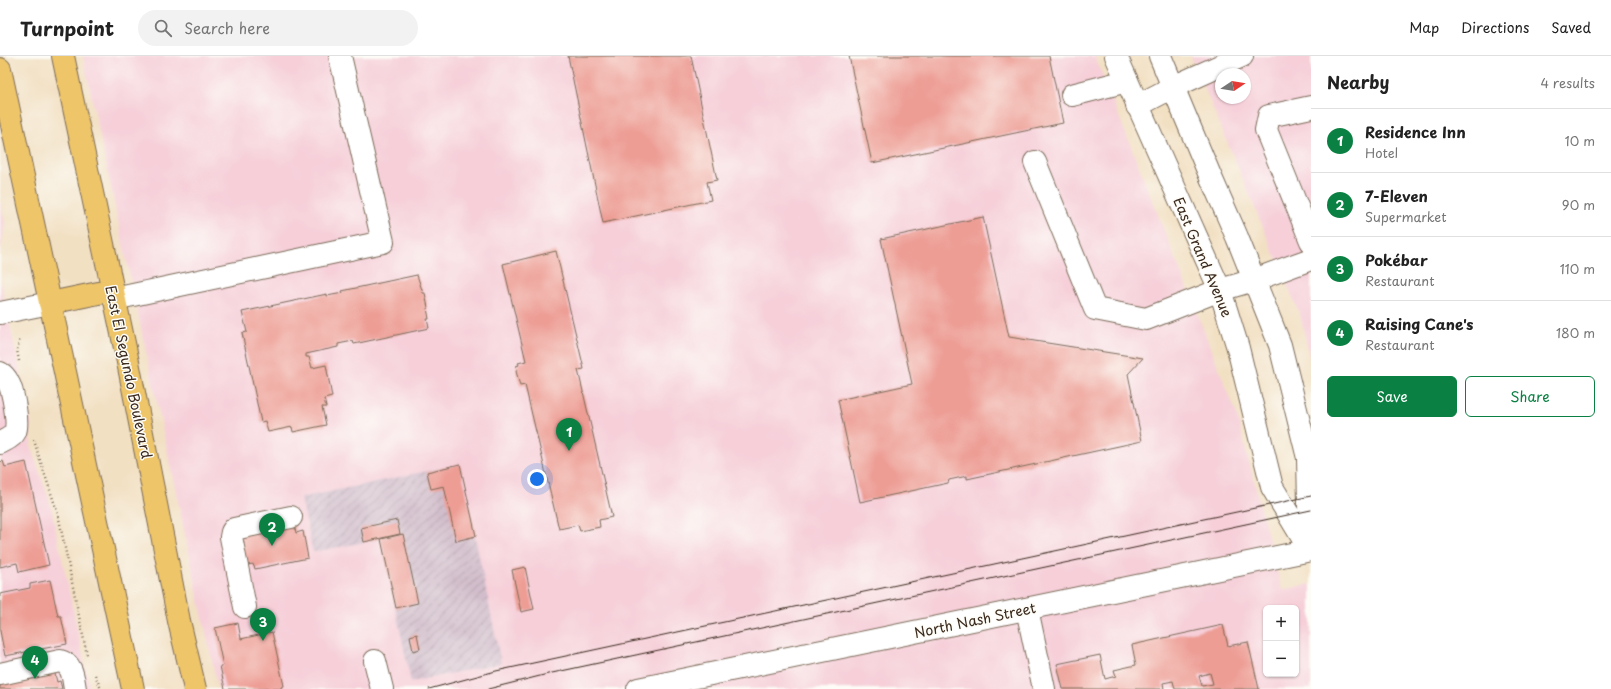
<!DOCTYPE html>
<meta charset="utf-8">
<style>
body{margin:0;font-family:"Playpen Sans",sans-serif;background:#f2f2f2;color:#222}
.controls{position:absolute;right:12px;bottom:12px;display:grid;overflow:hidden;border-radius:6px;box-shadow:0 1px 3px #0004}
.controls button{width:36px;height:36px;display:grid;place-items:center;padding:0;border:0;border-bottom:1px solid #e0e0e0;background:#fff;color:#222;font:20px sans-serif}
.compass{position:absolute;left:1215px;top:12px;width:36px;height:36px;border-radius:50%;background:#fff;box-shadow:0 1px 3px #0004;rotate:78deg}
.you{position:absolute;left:537px;top:423px;width:14px;height:14px;margin:-10px;border:3px solid #fff;border-radius:50%;background:#1a73e8;box-shadow:0 0 0 6px #1a73e833}
.badge{display:grid;place-items:center;width:26px;height:26px;border-radius:50%;background:#0b8043;color:#fff;font-size:13px;font-weight:700}
.pin{position:absolute;translate:-50% -33px;filter:drop-shadow(0 1px 2px #0008)}
.pin::after{content:'';position:absolute;top:21px;width:14px;height:12px;background:inherit;clip-path:polygon(0 0,100% 0,50% 100%)}
.list{margin:0;padding:0;list-style:none}
h2{display:flex;justify-content:space-between;align-items:center;height:52px;margin:0;padding:0 16px;font-size:17px}
h2 small{font-size:13px;font-weight:400;color:#767676}
.list li{display:grid;grid-template-columns:26px 1fr auto;gap:12px;align-items:center;box-sizing:border-box;height:64px;padding:0 16px;border-top:1px solid #e0e0e0}
.list b{display:block;font-size:15px;white-space:nowrap}
.list p{margin:0;font-size:13px;white-space:nowrap;color:#767676}
.list em{font-size:13px;font-style:normal;color:#767676}
.actions{display:flex;gap:8px;padding:12px 16px}
.actions a{flex:1;padding:9px 0;border:1px solid #0b8043;border-radius:6px;text-align:center;font-size:14px;color:#0b8043}
.actions .main{background:#0b8043;color:#fff}
.icon{flex:none;width:22px;height:22px;fill:none;stroke:currentColor;stroke-width:2;stroke-linecap:round;stroke-linejoin:round}
.map{position:relative;flex:none;width:1311px;height:633px;overflow:hidden}
header{display:flex;align-items:center;gap:24px;box-sizing:border-box;height:56px;padding:0 20px;background:#fff;border-bottom:1px solid #e0e0e0}
header strong{font-size:19px}
nav{display:flex;gap:22px;margin-inline-start:auto;font-size:14px}
.search{width:280px;height:36px;background:#f2f2f2;display:flex;align-items:center;gap:10px;box-sizing:border-box;padding:0 14px;border-radius:22px;color:#767676;font-size:15px}
main{display:flex}
aside{flex:1;background:#fff}
.map>svg:first-child{display:block}
.built{fill:#f6cfd9;fill-rule:evenodd}
.industrial{fill:url(#industrial-furrows)}
.building{fill:#ed9d94;fill-rule:evenodd}
.lines{fill:none;stroke-linecap:round;stroke-linejoin:round}
.minor-casing{stroke:#7b6a58;stroke-width:24}
.major-casing{stroke:#7b6a58;stroke-width:24}
.path{stroke:#7b6a58;stroke-width:2.5;stroke-dasharray:1 3;stroke-linecap:butt}
.minor{stroke:#fff;stroke-width:22}
.major{stroke:#eec569;stroke-width:22}
.tram{stroke:#3b2a1e;stroke-width:1}
.labels{text-anchor:middle;dominant-baseline:central;stroke-width:3;stroke-linejoin:round;paint-order:stroke}
.street-label{font-size:14px;fill:#3b2a1e;stroke:#fdfcf7}
</style>
<header>
<strong>Turnpoint</strong>
<div class="search"><svg class="icon" aria-label="search" viewBox="0 0 24 24"><circle cx="10" cy="10" r="6"/><path d="M15 15l6 6"/></svg>Search here</div>
<nav><a>Map</a><a>Directions</a><a>Saved</a></nav>
</header>
<main>
<div class="map">
<svg width="1311" height="633" viewBox="0 0 1311 633">
<defs>
<pattern id="industrial-furrows" width="10" height="10" patternUnits="userSpaceOnUse"><rect width="10" height="10" fill="#d1bdcb"/><path d="M-1 1l2-2M0 10L10 0M9 11l2-2" fill="none" stroke="#ab9aa4"/></pattern>
</defs>
<rect width="100%" height="100%" fill="#fdfcf7"/>
<filter id="ink" filterUnits="userSpaceOnUse"><feTurbulence type="fractalNoise" baseFrequency=".025" numOctaves="2"/><feDisplacementMap in="SourceGraphic" scale="8" xChannelSelector="R" yChannelSelector="G"/><feConvolveMatrix kernelMatrix="1 2 1 2 8 2 1 2 1" color-interpolation-filters="sRGB"/></filter>
<filter id="wash" filterUnits="userSpaceOnUse"><feTurbulence type="fractalNoise" baseFrequency=".012" numOctaves="4" result="noise"/><feDisplacementMap in="SourceGraphic" scale="16" xChannelSelector="R" yChannelSelector="G"/><feGaussianBlur stdDeviation="0.9" result="paint"/><feColorMatrix in="noise" values="0 0 0 0 0 0 0 0 0 0 0 0 0 0 0 0 0 1.4 0 .05"/><feComposite in="paint" operator="in"/></filter>
<g filter="url(#wash)">
<rect width="100%" height="100%" fill="#f2e0c3"/>
<!-- built -->
<g class="built">
<path d="M 83,0 L 1095,0 L 1236,356 L 1282,534 L 1311,528 L 1311,633 L 218,633 ZM 1266,552 L 1296,552 L 1296,618 L 1266,618 Z"/>
<path d="M 1191,0 L 1311,0 L 1311,307 L 1300,259 ZM 1221,18 L 1245,18 L 1245,42 L 1221,42 Z"/>
<polygon points="0,144 5,167 0,200"/>
<polygon points="0,223 31,367 31,392 50,447 90,633 0,633"/>
</g>
<!-- industrial -->
<polygon class="industrial" points="460,408 501,607 411,626 381,483 313,496 301,442"/>
<g id="blocks">
<!-- building -->
<g class="building">
<polygon points="568,0 691,0 717,124 707,126 711,144 603,167"/>
<polygon points="849,0 1049,0 1063,67 872,107"/>
<polygon points="983,161 1009,281 1143,302 1128,318 1142,385 967,423 967,420 949,424 948,427 860,446 838,344 912,328 881,183"/>
<polygon points="556,195 584,313 578,314 612,461 599,464 600,471 580,475 578,469 559,473 525,329 520,330 516,315 517,314 516,310 519,309 518,307 526,305 503,208"/>
<polygon points="417,219 423,237 425,237 428,252 427,252 429,263 427,263 429,272 354,288 353,285 338,288 338,291 306,298 306,301 309,301 312,312 326,309 332,341 324,343 326,351 322,351 326,369 293,376 292,371 268,376 265,365 261,366 242,277 247,276 242,256 327,238 327,240 343,237 342,235"/>
<polygon points="3,405 5,411 26,406 49,509 19,516 17,507 0,511 0,406"/>
<polygon points="460,408 476,480 456,485 444,430 431,433 427,416"/>
<polygon points="397,464 400,478 364,486 361,472"/>
<polygon points="294,467 296,477 303,475 308,502 255,513 253,508 243,510 236,478"/>
<polygon points="403,478 418,547 396,552 381,483"/>
<polygon points="525,511 534,553 521,556 512,514"/>
<polygon points="50,524 58,560 61,560 67,588 5,600 0,575 0,538 30,532 30,528"/>
<polygon points="238,567 241,583 272,576 284,630 281,631 281,633 225,633 220,610 223,610 215,572"/>
<path d="M 1223,569 L 1228,590 L 1248,586 L 1259,633 L 1175,633 L 1173,625 L 1163,627 L 1164,633 L 1063,633 L 1057,608 L 1100,599 L 1105,623 L 1116,620 L 1114,614 L 1136,609 L 1132,589 ZM 1210,617 L 1213,628 L 1202,630 L 1199,620 Z"/>
<polygon points="417,578 420,593 413,595 410,580"/>
<polygon points="54,614 57,626 60,625 62,633 0,633 0,627"/>
</g>
</g>
</g>
<g filter="url(#ink)">
<use href="#blocks" fill-opacity="0" stroke="#7b6a58" stroke-width="1"/>
<g class="lines">
<defs>
<g id="minor">
<polyline points="1116,0 1220,234 1238,292 1272,431 1310,494"/>
<polyline points="1160,0 1209,117 1237,181 1280,289 1308,402 1310,493"/>
<polyline points="1072,39 1127,25"/>
<polyline points="1137,50 1173,31 1242,0"/>
<polyline points="1311,51 1269,60 1266,74 1311,185"/>
<polyline points="1035,106 1095,253 1146,263 1220,234 1254,224 1311,203"/>
<polyline points="114,243 383,186 340,0"/>
<polyline points="0,257 50,247"/>
<path d="M 0,317 C 4,319 6,322 8,326 C 13,334 19,367 15,376 C 12,382 5,384 0,387"/>
<polyline points="245,551 231,481 232,476 234,473 291,461"/>
<polyline points="1027,553 1044,633"/>
<polyline points="375,605 382,633"/>
<path d="M 0,618 L 60,605 C 73,608 73,622 75,633"/>
<polyline points="638,633 1311,494"/>
</g>
<g id="major">
<polyline points="63,0 128,306 179,565 195,633"/>
<polyline points="0,13 133,633"/>
<polyline points="50,247 113,234"/>
</g>
</defs>
<!-- minor casing -->
<use href="#minor" class="minor-casing"/>
<!-- major casing -->
<use href="#major" class="major-casing"/>
<!-- path -->
<g class="path">
<polyline points="19,305 17,294 20,282"/>
<polyline points="34,384 39,401 58,458 87,599"/>
<polyline points="95,619 101,633"/>
</g>
<!-- minor -->
<use href="#minor" class="minor"/>
<!-- major -->
<use href="#major" class="major"/>
<!-- tram -->
<g class="tram">
<polyline points="429,633 496,615 1311,440"/>
<polyline points="488,633 552,617 1311,454"/>
</g>
</g>
</g>
<g class="labels">
<!-- street labels -->
<g class="street-label">
<text transform="translate(1203 201) rotate(67)">East Grand Avenue</text>
<text transform="translate(129 316) rotate(78)">East El Segundo Boulevard</text>
<text transform="translate(975 564) rotate(-12)">North Nash Street</text>
</g>
</g>
</svg>
<div class="controls">
<button>+</button>
<button>−</button>
</div>
<svg class="compass" viewBox="-18 -18 36 36"><path d="M0-13l5 13h-10z" fill="#e53935"/><path d="M0 13l5-13h-10z" fill="#767676"/></svg>
<div class="you"></div>
<div class="pin badge" style="left:569px;top:395px">1</div>
<div class="pin badge" style="left:272px;top:490px">2</div>
<div class="pin badge" style="left:263px;top:585px">3</div>
<div class="pin badge" style="left:35px;top:623px">4</div>
</div>
<aside>
<h2>Nearby<small>4 results</small></h2>
<ul class="list">
<li><span class="badge">1</span><div><b>Residence Inn</b><p>Hotel</p></div><em>10 m</em></li>
<li><span class="badge">2</span><div><b>7-Eleven</b><p>Supermarket</p></div><em>90 m</em></li>
<li><span class="badge">3</span><div><b>Pokébar</b><p>Restaurant</p></div><em>110 m</em></li>
<li><span class="badge">4</span><div><b>Raising Cane's</b><p>Restaurant</p></div><em>180 m</em></li>
</ul>
<div class="actions"><a class="main">Save</a><a>Share</a></div>
</aside>
</main>
